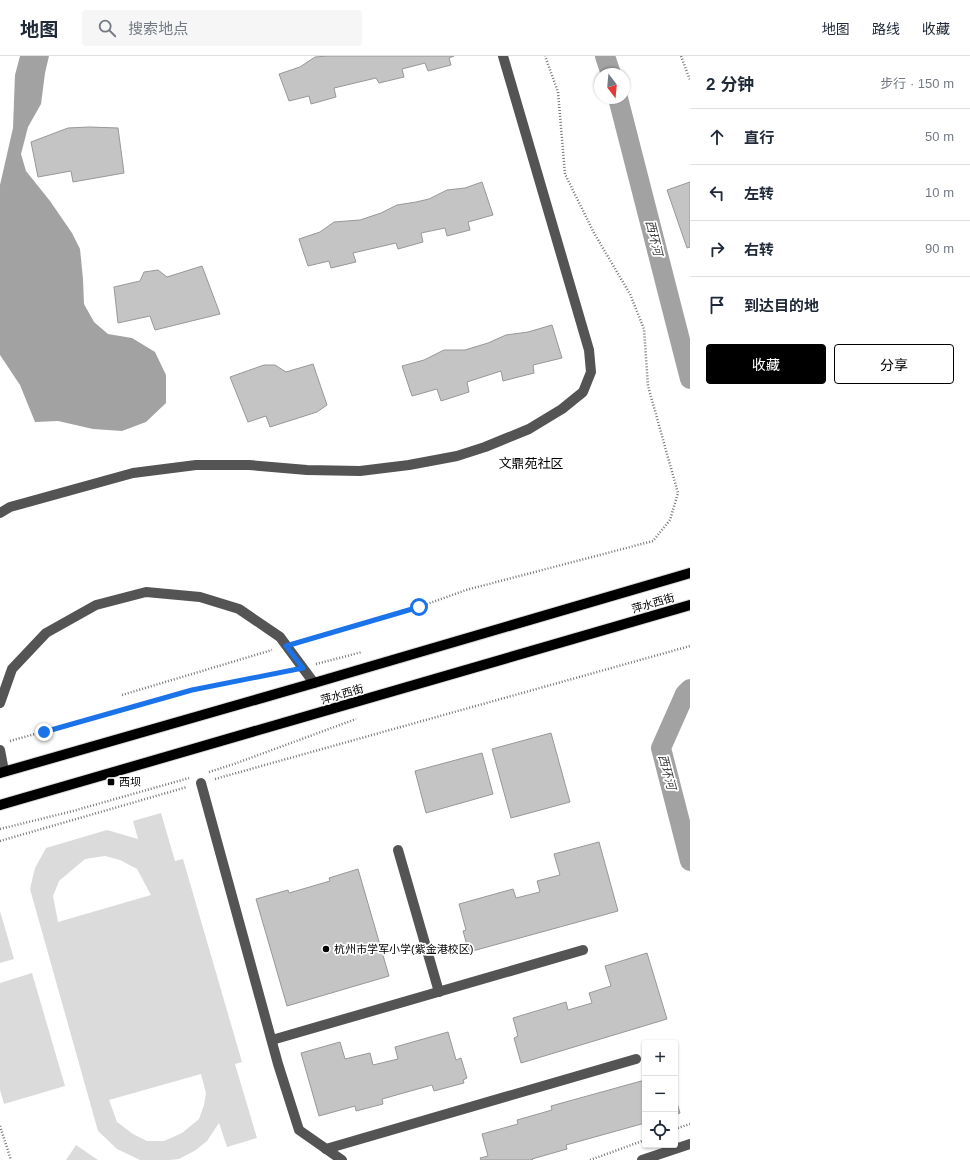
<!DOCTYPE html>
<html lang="zh">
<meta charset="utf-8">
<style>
body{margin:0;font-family:Helvetica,"Noto Sans SC",sans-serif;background:#f6f6f7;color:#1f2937}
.controls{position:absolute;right:12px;bottom:12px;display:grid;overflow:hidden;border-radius:4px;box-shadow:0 1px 3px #0004}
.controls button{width:36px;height:36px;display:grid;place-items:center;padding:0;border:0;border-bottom:1px solid #e0e1e3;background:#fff;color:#1f2937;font:20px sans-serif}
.compass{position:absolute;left:594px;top:12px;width:36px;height:36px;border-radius:50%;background:#fff;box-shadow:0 1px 3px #0004;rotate:164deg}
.stop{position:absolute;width:12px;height:12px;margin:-9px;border:3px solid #1a73e8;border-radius:50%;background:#fff}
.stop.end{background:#1a73e8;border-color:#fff;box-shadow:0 1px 4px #0008}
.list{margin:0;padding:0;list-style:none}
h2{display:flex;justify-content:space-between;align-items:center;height:52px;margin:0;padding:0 16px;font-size:17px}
h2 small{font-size:13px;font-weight:400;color:#747a83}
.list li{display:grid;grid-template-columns:26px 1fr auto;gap:12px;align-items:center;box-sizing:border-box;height:56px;padding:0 16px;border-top:1px solid #e0e1e3}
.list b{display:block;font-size:15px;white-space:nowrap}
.list em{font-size:13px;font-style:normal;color:#747a83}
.actions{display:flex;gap:8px;padding:12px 16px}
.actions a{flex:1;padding:9px 0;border:1px solid #000;border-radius:4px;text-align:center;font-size:14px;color:#000}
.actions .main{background:#000;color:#fff}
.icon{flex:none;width:22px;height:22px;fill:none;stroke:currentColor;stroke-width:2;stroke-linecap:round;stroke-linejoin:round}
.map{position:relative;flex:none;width:690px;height:1104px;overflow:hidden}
header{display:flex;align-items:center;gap:24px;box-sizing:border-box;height:56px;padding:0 20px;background:#fff;border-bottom:1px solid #e0e1e3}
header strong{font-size:19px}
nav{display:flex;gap:22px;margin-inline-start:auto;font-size:14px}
.search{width:280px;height:36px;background:#f6f6f7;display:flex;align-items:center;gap:10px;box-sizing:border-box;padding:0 14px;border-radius:4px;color:#747a83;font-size:15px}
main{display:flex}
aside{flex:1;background:#fff}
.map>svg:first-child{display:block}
.green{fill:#dbdbdb;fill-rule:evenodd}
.water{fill:#a2a2a2}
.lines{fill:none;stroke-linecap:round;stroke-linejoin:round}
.canal{stroke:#a2a2a2;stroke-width:20}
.building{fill:#c4c4c4;stroke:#989898}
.major-casing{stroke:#dbdbdb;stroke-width:12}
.path{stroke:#767676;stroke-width:2.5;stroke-dasharray:1 2;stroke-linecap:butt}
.minor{stroke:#545454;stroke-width:10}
.major{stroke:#000;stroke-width:10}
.route{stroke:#1a73e8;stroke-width:5}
.poi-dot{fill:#000;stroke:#fff;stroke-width:1.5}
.labels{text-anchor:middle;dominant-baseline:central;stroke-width:3.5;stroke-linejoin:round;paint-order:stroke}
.street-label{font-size:11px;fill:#000;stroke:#fff}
.poi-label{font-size:11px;fill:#000;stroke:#fff;text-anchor:start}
.water-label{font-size:12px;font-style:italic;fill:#434343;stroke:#fff}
.quarter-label{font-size:13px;fill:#000;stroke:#fff}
</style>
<header>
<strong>地图</strong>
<div class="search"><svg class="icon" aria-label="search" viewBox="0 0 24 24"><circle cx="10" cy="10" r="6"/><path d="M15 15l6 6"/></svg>搜索地点</div>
<nav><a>地图</a><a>路线</a><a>收藏</a></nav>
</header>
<main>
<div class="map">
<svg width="690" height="1104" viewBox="0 0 690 1104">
<rect width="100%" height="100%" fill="#fff"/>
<!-- green -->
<g class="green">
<path d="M 161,757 L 175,805 L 183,803 L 242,1006 L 235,1008 L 257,1082 L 227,1091 L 219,1067 L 207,1085 L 196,1094 L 179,1103 L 170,1104 L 140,1104 L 117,1093 L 98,1075 L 30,833 L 35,812 L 46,792 L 107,774 L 138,783 L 133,765 ZM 105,800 L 120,804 L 137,813 L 151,839 L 58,866 L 53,840 L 59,825 L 85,803 ZM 201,1018 L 206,1037 L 204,1049 L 199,1063 L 182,1077 L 164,1085 L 147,1085 L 133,1078 L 117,1066 L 109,1044 Z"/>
<polygon points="0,855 14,903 0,907"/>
<polygon points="32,917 65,1030 4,1048 0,1034 0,927"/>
<polygon points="76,1089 98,1104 66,1104"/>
</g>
<!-- water -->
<polygon class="water" points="20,0 49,0 45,17 41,48 28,71 21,98 26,115 50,145 72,177 80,193 83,223 84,248 94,266 108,278 132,282 155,296 166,319 166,347 146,366 122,375 93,373 58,365 35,366 20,329 0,299 0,129 13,72 15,19"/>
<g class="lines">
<!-- canal -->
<g class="canal">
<polyline points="605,0 611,18"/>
<polyline points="618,42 690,323"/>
<polyline points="690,633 685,638 661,692 690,805"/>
</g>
</g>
<!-- building -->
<g class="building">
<polygon points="328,0 454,0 449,2 451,9 428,15 425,7 402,13 404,21 379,27 376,22 334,32 336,41 311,48 309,40 289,45 279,18 300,11 315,1"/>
<polygon points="89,71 118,72 124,117 73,126 71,115 38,121 31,86 68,72"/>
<polygon points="482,126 493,159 468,166 470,174 447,180 445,172 421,177 423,186 398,193 396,187 353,197 356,206 331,212 329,205 308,210 299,183 320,176 334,166 360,164 381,157 397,149 416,146 429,143 447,134 465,132"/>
<polygon points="690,126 690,191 687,192 667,134"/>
<polygon points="202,210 220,258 155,274 150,260 118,267 114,231 140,225 144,216 158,214 167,221"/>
<polygon points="552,269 562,302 533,309 534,317 503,325 501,315 467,326 469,336 441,345 437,333 412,340 402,310 424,304 444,294 465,294 488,287 506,279 528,276"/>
<polygon points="313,308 327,349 317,356 270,371 266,360 248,366 230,321 264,309 275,309 286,316"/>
<polygon points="551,677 570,746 511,762 492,693"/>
<polygon points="482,697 493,738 426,757 415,715"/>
<polygon points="599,786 618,855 469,896 463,875 466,874 459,848 513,833 516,842 540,836 537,825 560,819 554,798"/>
<polygon points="358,813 389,920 287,950 256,843 288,834 289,837 330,825 329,822"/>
<polygon points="647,897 667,963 521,1007 514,982 518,980 513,962 566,946 568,954 592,947 589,937 611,930 605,910"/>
<polygon points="448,976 456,1004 461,1002 467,1022 463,1024 464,1027 434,1035 432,1029 382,1043 383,1048 356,1055 355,1050 319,1060 301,997 340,986 345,1003 370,997 373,1009 398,1003 395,991"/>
<polygon points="645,1024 645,1067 566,1089 567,1093 532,1103 533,1104 481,1104 480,1102 488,1100 482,1078 518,1068 517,1064 552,1054 551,1050"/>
<polygon points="675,1040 680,1057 675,1059"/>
</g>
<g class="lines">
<defs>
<g id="major">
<polyline points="0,717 314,627 690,517"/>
<polyline points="0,749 690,549"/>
</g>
</defs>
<!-- major casing -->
<use href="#major" class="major-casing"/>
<!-- path -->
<g class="path">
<polyline points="681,0 690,24"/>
<polyline points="300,585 419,551 466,534 653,485 670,464 678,437 648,330 644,273 630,238 594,177 565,118 558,36 545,0"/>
<polyline points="316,608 362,596"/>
<polyline points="122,639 272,594"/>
<polyline points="10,685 192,634 288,615"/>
<polyline points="209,716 234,708 356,663"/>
<polyline points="215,723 690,590"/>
<polyline points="0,773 73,755 189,722"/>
<polyline points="0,785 187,731"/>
<polyline points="0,1070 11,1104"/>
<polyline points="675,1073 690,1068"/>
<polyline points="590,1104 645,1084"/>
</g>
<!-- minor -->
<g class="minor">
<polyline points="0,457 10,451 133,417 196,409 249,409 307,414 360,415 409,409 457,400 485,391 529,373 562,353 583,336 591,316 589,294 503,0"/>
<polyline points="0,647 12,613 46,577 96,549 146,536 200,541 239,553 280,581 314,627"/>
<polyline points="0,694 4,715"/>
<polyline points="201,727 278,1008 299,1074 342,1104"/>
<polyline points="398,794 439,936"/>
<polyline points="272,984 583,894"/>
<polyline points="326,1093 636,1003"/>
<polyline points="642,1104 690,1088"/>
</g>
<!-- major -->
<use href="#major" class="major"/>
</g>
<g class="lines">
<!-- route -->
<polyline class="route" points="44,676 192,634 303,612 286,590 419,551"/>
</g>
<!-- markers -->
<g class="poi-dot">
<rect x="107" y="722" width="8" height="8" rx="2"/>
<circle cx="326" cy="893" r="4"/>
</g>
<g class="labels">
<!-- street labels -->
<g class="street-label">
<text transform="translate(653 547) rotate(-16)">萍水西街</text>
<text transform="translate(342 638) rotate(-16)">萍水西街</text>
</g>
<!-- poi labels -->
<g class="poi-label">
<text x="119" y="726">西坝</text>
<text x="334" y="893">杭州市学军小学(紫金港校区)</text>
</g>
<!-- water labels -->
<g class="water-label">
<text transform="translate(654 182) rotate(76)">西环河</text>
<text transform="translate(667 716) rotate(75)">西环河</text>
</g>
<!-- quarter labels -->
<g class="quarter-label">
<text x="531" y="407">文鼎苑社区</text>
</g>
</g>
</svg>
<div class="controls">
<button>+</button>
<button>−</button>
<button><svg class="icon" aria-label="locate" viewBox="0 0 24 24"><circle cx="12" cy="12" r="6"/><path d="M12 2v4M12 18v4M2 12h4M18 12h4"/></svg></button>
</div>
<svg class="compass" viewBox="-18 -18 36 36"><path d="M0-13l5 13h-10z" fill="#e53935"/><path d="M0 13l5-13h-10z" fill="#747a83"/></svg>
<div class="stop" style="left:419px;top:551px"></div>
<div class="stop end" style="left:44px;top:676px"></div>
</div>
<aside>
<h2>2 分钟<small>步行 · 150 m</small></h2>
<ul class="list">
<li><svg class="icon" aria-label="ahead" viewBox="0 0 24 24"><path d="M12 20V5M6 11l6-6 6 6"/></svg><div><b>直行</b></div><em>50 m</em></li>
<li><svg class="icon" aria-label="left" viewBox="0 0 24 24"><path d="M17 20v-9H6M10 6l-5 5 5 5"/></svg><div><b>左转</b></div><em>10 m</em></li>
<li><svg class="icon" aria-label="right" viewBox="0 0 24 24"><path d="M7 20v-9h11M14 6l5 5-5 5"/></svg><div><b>右转</b></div><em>90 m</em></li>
<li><svg class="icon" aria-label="arrive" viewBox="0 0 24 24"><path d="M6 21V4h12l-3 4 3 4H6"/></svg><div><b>到达目的地</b></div></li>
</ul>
<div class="actions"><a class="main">收藏</a><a>分享</a></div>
</aside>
</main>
